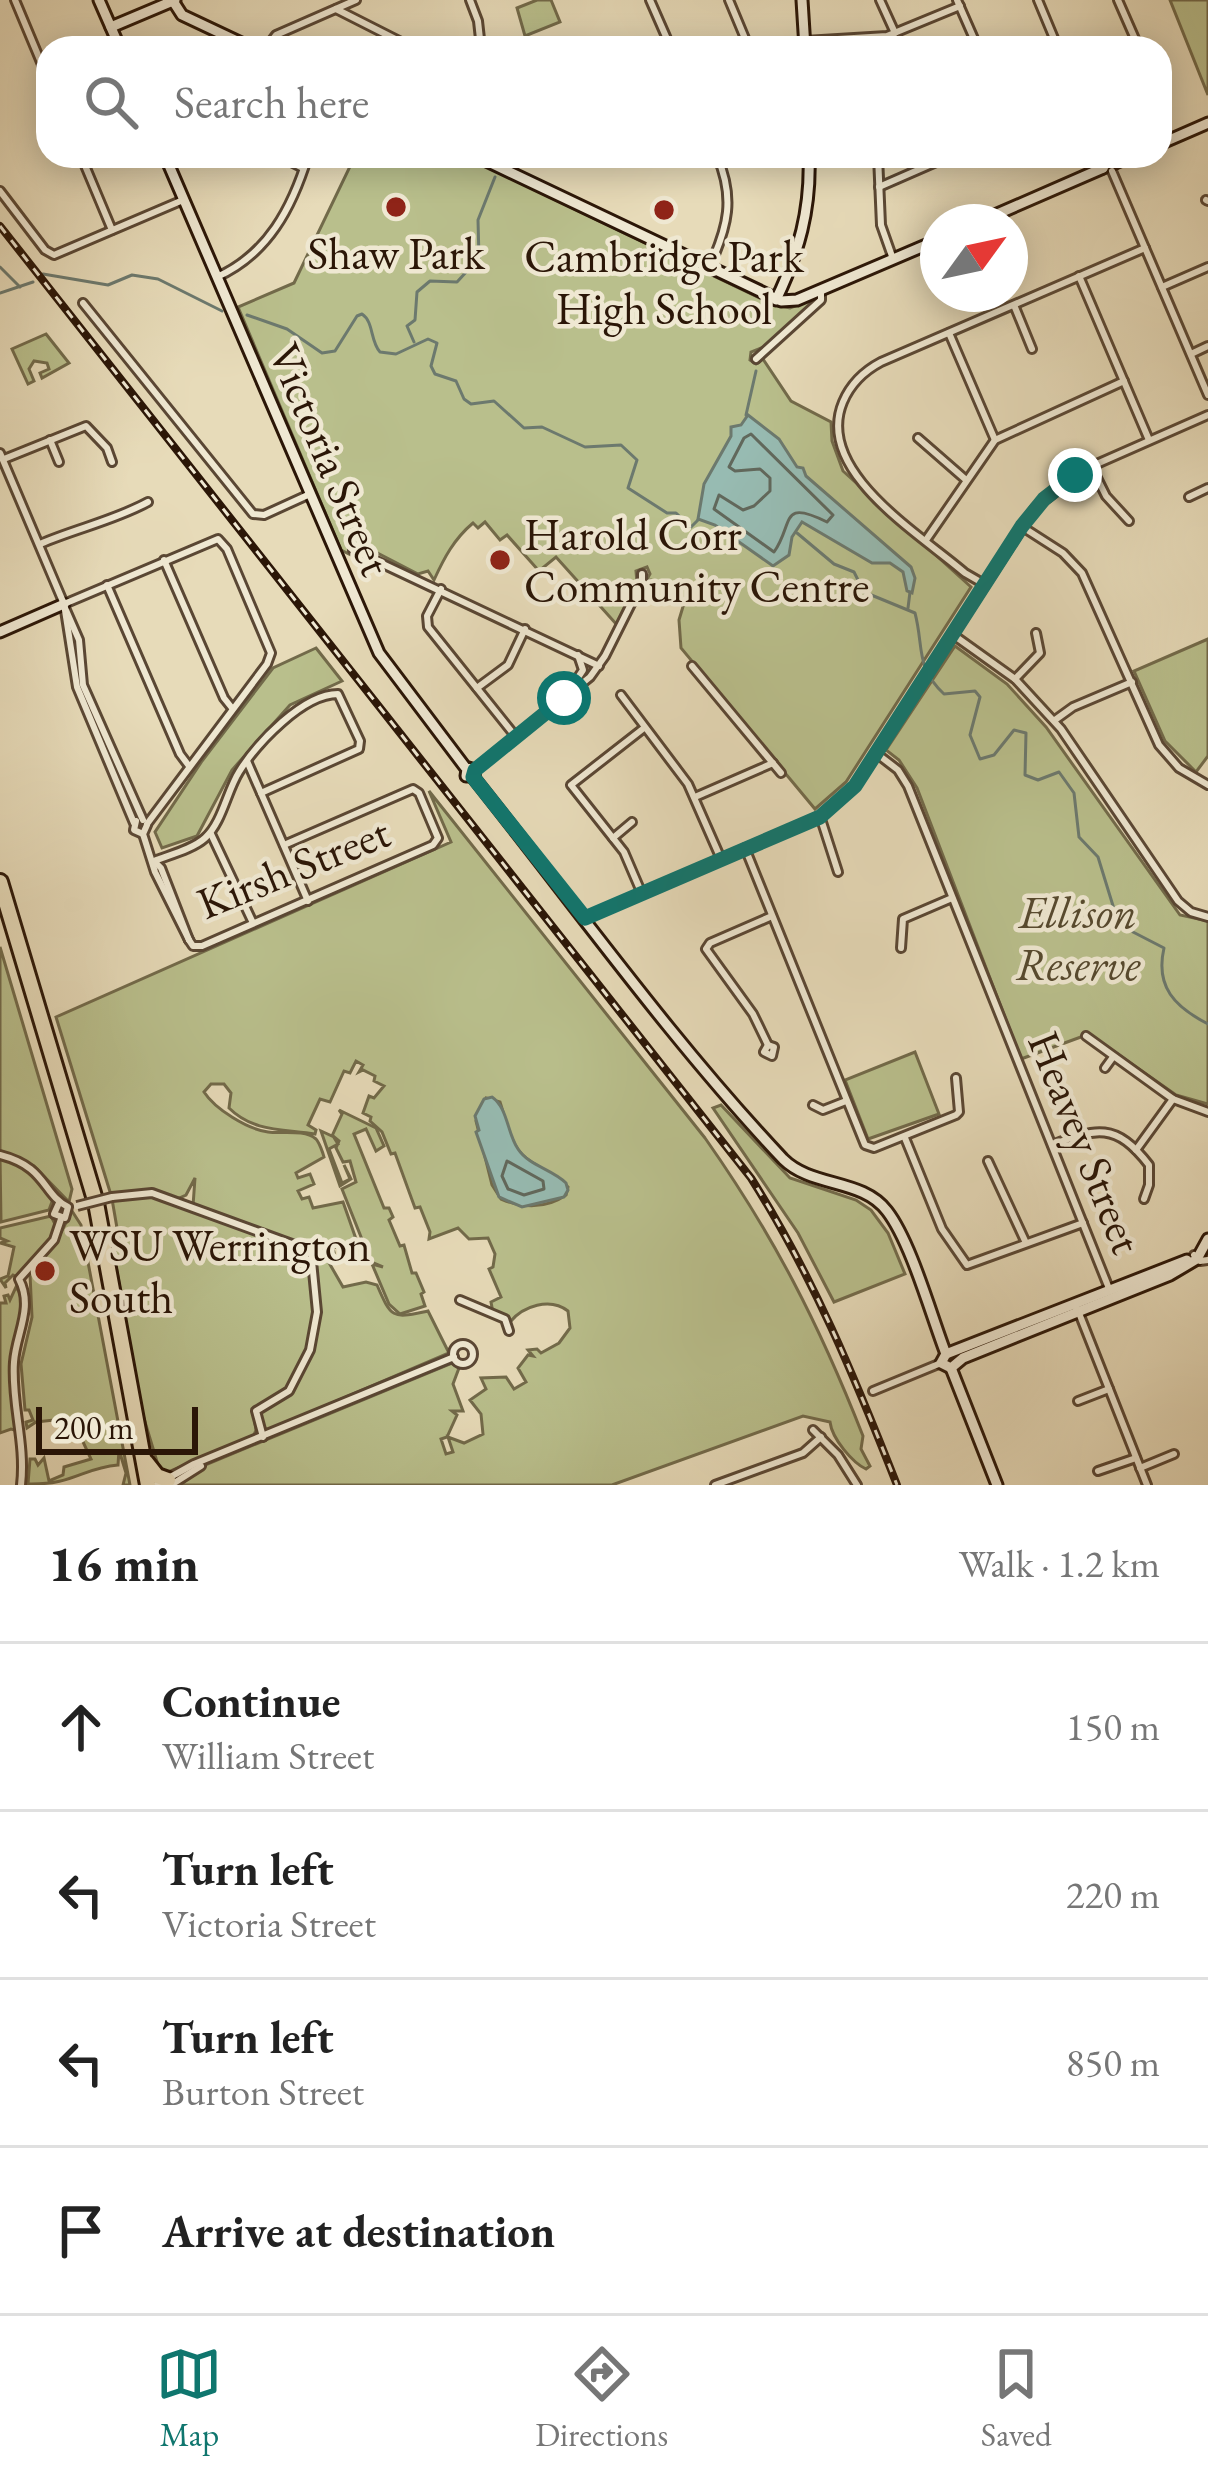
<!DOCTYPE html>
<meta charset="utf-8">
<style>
body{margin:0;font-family:"EB Garamond",serif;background:#f6f6f6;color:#222}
.compass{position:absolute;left:920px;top:204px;width:108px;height:108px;border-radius:50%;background:#fff;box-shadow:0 6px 30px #0003;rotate:57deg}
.scale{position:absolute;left:36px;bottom:30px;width:162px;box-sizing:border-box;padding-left:12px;border:6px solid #2b1607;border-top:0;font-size:33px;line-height:42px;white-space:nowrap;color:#2b1607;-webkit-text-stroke:9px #efe8d2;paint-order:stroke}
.stop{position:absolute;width:36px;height:36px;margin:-27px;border:9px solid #0f766e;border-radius:50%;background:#fff}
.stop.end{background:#0f766e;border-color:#fff;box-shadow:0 3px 12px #0008}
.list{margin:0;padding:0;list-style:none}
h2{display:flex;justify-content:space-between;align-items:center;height:156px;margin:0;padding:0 48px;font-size:51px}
h2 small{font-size:39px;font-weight:400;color:#767676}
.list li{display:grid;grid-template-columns:78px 1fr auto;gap:36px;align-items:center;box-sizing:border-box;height:168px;padding:0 48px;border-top:3px solid #e0e0e0}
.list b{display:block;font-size:45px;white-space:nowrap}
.list p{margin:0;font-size:39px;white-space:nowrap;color:#767676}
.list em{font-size:39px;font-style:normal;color:#767676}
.icon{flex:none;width:66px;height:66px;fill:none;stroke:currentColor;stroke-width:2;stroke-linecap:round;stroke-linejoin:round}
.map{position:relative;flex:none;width:1208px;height:1485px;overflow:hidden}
.search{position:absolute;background:#fff;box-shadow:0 6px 30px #0003;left:36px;right:36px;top:36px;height:132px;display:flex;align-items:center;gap:30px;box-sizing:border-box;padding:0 42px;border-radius:36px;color:#767676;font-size:45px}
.sheet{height:828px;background:#fff}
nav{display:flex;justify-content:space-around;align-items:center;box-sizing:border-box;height:168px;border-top:3px solid #e0e0e0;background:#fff;font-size:33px;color:#767676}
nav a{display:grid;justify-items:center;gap:6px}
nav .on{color:#0f766e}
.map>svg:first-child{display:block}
.green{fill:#b9bf8c;stroke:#726a4a;stroke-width:3;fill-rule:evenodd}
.water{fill:#97bbb2;stroke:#6c796e;stroke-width:3}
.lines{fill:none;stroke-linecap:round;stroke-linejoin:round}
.shore{stroke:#61685c;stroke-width:3}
.stream{stroke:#6c796e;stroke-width:3}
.street-casing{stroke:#5a4734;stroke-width:12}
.secondary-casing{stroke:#2b1607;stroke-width:15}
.highway-casing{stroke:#2b1607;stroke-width:20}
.street{stroke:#efe8d2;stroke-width:6}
.secondary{stroke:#efe8d2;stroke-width:9}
.highway{stroke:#e7dbb9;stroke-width:14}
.rail-casing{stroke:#2b1607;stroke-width:8}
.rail{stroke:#efe8d2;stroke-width:3;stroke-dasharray:9;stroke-linecap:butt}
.street-bridge-casing{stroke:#5a4734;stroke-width:12;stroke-linecap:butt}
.street-bridge{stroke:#efe8d2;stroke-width:6}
.route{stroke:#0f766e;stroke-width:15}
.poi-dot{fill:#8f2418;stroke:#efe8d2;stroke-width:4.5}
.labels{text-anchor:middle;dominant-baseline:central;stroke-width:9;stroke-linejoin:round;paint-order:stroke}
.poi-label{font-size:45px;fill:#2b1607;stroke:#efe8d2}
.street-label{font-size:45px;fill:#2b1607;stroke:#efe8d2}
.park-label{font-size:45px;font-style:italic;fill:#56492f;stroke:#efe8d2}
</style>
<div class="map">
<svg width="1208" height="1485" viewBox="0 0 1208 1485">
<rect width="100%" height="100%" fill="#e7dbb9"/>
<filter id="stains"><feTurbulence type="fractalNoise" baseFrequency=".00167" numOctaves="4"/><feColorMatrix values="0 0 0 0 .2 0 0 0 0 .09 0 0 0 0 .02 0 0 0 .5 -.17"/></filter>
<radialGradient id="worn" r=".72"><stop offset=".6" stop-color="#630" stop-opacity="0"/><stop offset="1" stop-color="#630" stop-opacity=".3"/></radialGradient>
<!-- green -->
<g class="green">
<polygon points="537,0 551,0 560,22 525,36 517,8"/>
<polygon points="1170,0 1208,0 1208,95"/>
<path d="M 355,156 L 464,156 L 772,304 L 790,308 L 819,297 L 766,346 L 751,352 L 750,360 L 756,364 L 763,359 L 791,401 L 831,422 L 832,441 L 843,471 L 971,587 L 846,782 L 815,809 L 681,648 L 679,620 L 685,600 L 651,580 L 646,581 L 650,574 L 647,567 L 636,571 L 637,583 L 618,626 L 556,557 L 539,571 L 507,535 L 500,540 L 485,522 L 478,528 L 473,523 C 454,539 444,558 434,580 L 428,571 L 418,574 L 358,543 L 351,555 L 341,550 L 238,307 L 294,283 Z"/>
<polygon points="46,334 69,363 42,378 40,373 49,369 47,363 34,361 29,369 34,381 28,384 12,349"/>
<polygon points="1208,639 1208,756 1196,772 1165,741 1134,671"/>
<polygon points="955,646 1007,684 1046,727 1180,915 1208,921 1208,1104 1176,1095 1089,1034 1021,1059 917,788 899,760 886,750"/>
<polygon points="316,648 342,681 290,705 232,770 197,836 162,848 155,832 202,761 273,668"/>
<path d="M 429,791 L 705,1138 C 774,1236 819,1324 863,1436 L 861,1449 L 870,1466 L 866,1469 C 853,1463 832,1439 830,1422 L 803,1416 L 612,1485 L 180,1485 L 205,1465 L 452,1363 L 459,1368 L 453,1384 L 463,1411 L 452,1411 L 457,1415 L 447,1437 L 441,1439 L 446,1454 L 453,1452 L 448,1437 L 464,1443 L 483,1434 L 481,1414 L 470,1400 L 486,1389 L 481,1378 L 506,1377 L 514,1389 L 526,1382 L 518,1368 L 528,1355 L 533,1356 L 528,1350 L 537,1349 L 541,1353 L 559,1343 L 570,1328 L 568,1311 C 550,1297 523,1306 510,1322 L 493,1313 L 491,1302 L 501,1297 L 489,1269 L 493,1267 L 495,1254 L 488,1238 L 469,1239 L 458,1228 L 429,1239 L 430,1232 L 420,1207 L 415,1208 L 395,1153 L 391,1154 L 382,1132 L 370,1121 L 371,1117 L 363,1113 L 369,1096 L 374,1098 L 384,1086 L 374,1081 L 375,1076 L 363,1070 L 359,1072 L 363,1065 L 356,1061 L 350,1073 L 344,1071 L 330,1102 L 320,1099 L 308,1125 L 316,1130 L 315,1134 C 283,1129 253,1132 229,1108 L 231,1093 L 224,1084 L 211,1084 L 204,1092 C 215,1109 247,1129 268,1132 C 282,1134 304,1129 316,1139 C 319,1142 323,1153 324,1157 L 296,1173 L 298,1178 L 310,1174 L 314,1184 L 298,1191 L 302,1199 L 309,1197 L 313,1208 L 343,1202 L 356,1239 L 333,1248 L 334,1252 L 318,1251 L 193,1206 L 195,1178 L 186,1195 L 177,1199 L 145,1190 L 111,1195 L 56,1017 L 451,842 ZM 486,1098 L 500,1102 C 506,1120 510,1145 526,1158 C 540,1169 555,1174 568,1187 L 566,1195 C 546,1209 522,1208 501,1199 L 492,1185 L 476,1121 Z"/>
<polygon points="0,947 72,1189 69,1202 34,1166 0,1153"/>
<polygon points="915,1052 939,1114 868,1139 845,1080"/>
<polygon points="721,1105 790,1178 856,1200 871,1210 888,1233 905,1274 834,1302 798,1233 713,1108"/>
<polygon points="339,1110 376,1128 384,1146 376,1151 366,1129 354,1134 384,1208 389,1208 393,1217 389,1220 400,1246 404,1245 412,1273 416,1273 424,1292 421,1294 425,1306 400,1314 389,1304 372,1264 383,1267 371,1262 342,1189 356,1182 350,1161 343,1162 336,1148 339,1141 333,1136 338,1144 329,1149 342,1183 350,1179 344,1165 351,1179 340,1186 321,1131 332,1136 342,1114"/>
<polygon points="0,1157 33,1172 53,1199 49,1210 1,1222"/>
<path d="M 152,1195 L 303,1250 C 324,1288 317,1355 286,1389 C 277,1399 263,1400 253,1409 L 256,1430 L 253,1437 L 161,1475 L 142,1412 L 111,1238 L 117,1228 L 112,1199 Z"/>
<path d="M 72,1211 L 81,1225 L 130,1485 L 123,1485 L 126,1473 L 119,1450 L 118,1465 C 82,1468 74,1485 28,1484 L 30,1459 L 35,1459 L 38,1465 L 44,1458 L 49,1481 L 63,1475 L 64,1467 L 91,1459 L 72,1418 L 36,1422 L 27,1428 L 26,1422 L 33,1420 L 29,1410 L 25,1410 L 21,1364 L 32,1317 L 30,1274 L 39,1257 L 56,1242 Z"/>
<polygon points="51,1216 56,1226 54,1234 17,1277 13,1275 5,1283 6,1288 0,1279 8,1276 14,1247 0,1243 7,1241 0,1238 0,1228"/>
<path d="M 315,1256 L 337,1258 L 328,1261 L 343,1287 L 366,1282 L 377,1285 C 392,1320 393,1318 428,1311 L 449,1353 L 269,1430 L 263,1428 L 260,1411 L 291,1392 L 313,1351 L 320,1317 Z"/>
<path d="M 16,1287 C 30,1305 16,1330 12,1352 C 7,1377 15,1406 18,1431 L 11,1429 L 0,1433 L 0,1303 L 6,1303 L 4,1296 L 8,1295 L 10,1300 Z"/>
</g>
<!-- water -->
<g class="water">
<polygon points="748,415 779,439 797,467 803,468 806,476 911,567 915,578 912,593 907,591 903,572 890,563 872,563 802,522 792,537 789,555 773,566 715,525 698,519 704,484 731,436 731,427 741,425"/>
<path d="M 492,1097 C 508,1108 507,1133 518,1149 C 529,1166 552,1169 566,1183 L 568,1190 L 564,1197 L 522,1207 L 499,1197 L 476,1132 L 479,1130 L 475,1116 L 484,1099 Z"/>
</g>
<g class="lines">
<!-- shore -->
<g class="shore">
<path d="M 751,434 L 833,515 L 827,522 C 779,498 794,524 774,552 L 714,509 L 719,495 L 743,510 L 754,506 L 770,491 L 770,478 L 760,469 L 735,471 L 729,467 L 744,438 Z"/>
<polygon points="507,1161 543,1181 544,1189 524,1195 508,1189 502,1176"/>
</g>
<!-- stream -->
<g class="stream">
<polyline points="0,267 20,287"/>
<polyline points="43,274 108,285 132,275 158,279 222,311"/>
<polyline points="0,293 33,282"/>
<path d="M 247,315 L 287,329 L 322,353 L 335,351 L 357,316 L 362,314 C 374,322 370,341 380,352 L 396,354 L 428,339 L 437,343 L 431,366 L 435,374 L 456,381 L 464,399 L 471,404 L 494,401 L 524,428 L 542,427 L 585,447 L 621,445 L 637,460 L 628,488 L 667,513 L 676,513 L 691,527 L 698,520"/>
<polyline points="414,342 407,326 415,320 417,292 430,281 457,282 479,258 478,220 495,177"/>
<polyline points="746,415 756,371"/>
<path d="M 797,533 L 834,564 L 854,572 L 864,592 L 915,613 C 924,647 915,667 944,694 L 975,691 L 980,697 L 970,735 L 980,759 L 994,755 L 1014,730 L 1026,733 L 1025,775 L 1038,780 L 1059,772 L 1074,793 L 1079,837 L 1098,857 L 1114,909 L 1133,932 L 1164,948 C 1155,987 1175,1007 1208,1024"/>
<polyline points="908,608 910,592"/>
</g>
<defs>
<g id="street">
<polyline points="15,0 48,79"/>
<polyline points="470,0 478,21 481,48"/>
<polyline points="650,0 671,48"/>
<polyline points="729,0 749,48"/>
<polyline points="880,0 895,33"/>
<polyline points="957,0 978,48"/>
<polyline points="1038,0 1058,48"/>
<polyline points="1118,0 1139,48"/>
<polyline points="336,9 413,48"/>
<polyline points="805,41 887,36 960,6"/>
<polyline points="266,48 276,35 356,0"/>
<polyline points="81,156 112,230"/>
<polyline points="279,156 303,168"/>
<polyline points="878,156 881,225 893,259"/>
<polyline points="1112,171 1208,395"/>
<polyline points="879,187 950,156"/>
<polyline points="0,191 45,250 54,255 183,200"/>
<polyline points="1206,200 1208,201"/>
<path d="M 710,266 C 728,226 735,198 717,156"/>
<polyline points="1079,276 1149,440"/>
<path d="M 217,277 C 268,254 292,208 308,156"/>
<polyline points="1162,287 1208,267"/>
<polyline points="83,303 253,514 264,515 310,494"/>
<polyline points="1014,305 1032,349"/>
<polyline points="949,333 995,440"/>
<polyline points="1191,354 1208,346"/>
<polyline points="756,359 821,300 821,290"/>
<polyline points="918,438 965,479"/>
<polyline points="50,440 59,462"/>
<polyline points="0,453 64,604 77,687 134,823"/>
<polyline points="4,459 86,426 107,448 112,462"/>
<polyline points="1091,466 1106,496 1129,521"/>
<polyline points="1189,497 1208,488"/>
<polyline points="1021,526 1063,553 1082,573 1159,745 1179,768 1208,785"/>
<polyline points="926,540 995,440 1124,381"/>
<path d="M 40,544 C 77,528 113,521 148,502"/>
<polyline points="353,550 599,666"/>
<polyline points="164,560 224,698 232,708"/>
<path d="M 984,584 L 965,573 C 920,534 814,471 843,402 C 851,383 864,371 881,362 L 1145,248"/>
<polyline points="107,585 180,754 189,766"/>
<polyline points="441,589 427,616 428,627 516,737"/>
<polyline points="64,604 218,539 227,549 271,653 267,664 147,824"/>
<polyline points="65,608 79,640 83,685 143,820"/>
<polyline points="952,634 1015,679 1061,729 1178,901 1191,912 1208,917"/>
<polyline points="692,666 781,773"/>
<polyline points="1015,679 1040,653 1036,633"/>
<polyline points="477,688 508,665 525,629"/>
<polyline points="621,695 688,784 721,859"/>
<polyline points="563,700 583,670 578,655"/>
<polyline points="1055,720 1073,707 1132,682"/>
<polyline points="876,753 898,770 908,786 1110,1291"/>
<polyline points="247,761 308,901"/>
<polyline points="475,770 590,677 605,656 642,582 642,574"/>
<polyline points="695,797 773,763"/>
<polyline points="820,816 838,872"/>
<polyline points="136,821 134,830 143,834"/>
<polyline points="147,825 143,834 155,872 189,940"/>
<polyline points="211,834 253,923"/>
<polyline points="613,838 632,822"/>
<polyline points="745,848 865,1145 874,1148 956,1115 959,1112 956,1078"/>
<path d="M 154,861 C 169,855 193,849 205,838 C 222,823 227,791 239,772 C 257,743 303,694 338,694 L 360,741 L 359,749 L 261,793"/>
<polyline points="155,862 161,868 189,940"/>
<polyline points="642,894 624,852 571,785 644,728"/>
<polyline points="585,918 820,816 855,786 1035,508 1083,470 1208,415"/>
<polyline points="189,940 193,946 202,946 433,845 438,838 419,793 413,789 284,845"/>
<polyline points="901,948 903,919 952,898"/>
<polyline points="1086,1036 1173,1099 1208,1112"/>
<polyline points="768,1045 753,1014 706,949 710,943 772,916"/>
<polygon points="768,1045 774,1047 772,1056 764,1052"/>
<polyline points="1105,1068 1113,1057"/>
<polyline points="813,1105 823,1110 846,1101"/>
<polyline points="905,1138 942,1229 967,1265 1083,1223"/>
<path d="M 1052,1145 C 1096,1128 1116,1122 1149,1165 L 1149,1185 L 1144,1199"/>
<polyline points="1136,1150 1173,1099"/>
<path d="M 0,1155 C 47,1167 42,1194 68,1207 L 65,1218 L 54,1214 L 59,1203"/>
<polyline points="988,1161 1026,1243"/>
<polyline points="112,1197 152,1193 311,1251 317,1312 310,1350 289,1391 256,1411 263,1437"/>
<polyline points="1194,1255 1200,1261 1208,1260"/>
<polyline points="460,1300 505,1319 509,1331"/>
<polyline points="1077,1308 1147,1485"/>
<circle cx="463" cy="1354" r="10"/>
<polyline points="873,1391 941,1363"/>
<polyline points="1078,1401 1109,1389"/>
<polyline points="813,1430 838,1455 857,1485"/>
<polyline points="1140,1468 1174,1454"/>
<polyline points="1098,1471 1136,1458"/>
<path d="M 21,1485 C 26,1443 11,1403 14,1362 C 16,1333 34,1308 19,1279 L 54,1240 L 61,1219"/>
<polyline points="156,1485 194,1464 454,1357"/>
<polyline points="171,1485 201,1466"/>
<polyline points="715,1485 803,1453 821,1437"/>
</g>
<g id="secondary">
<polyline points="99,0 120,48"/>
<polyline points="802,0 805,48"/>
<polyline points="173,1 182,15 252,48"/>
<polyline points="111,27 175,0"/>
<polyline points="1160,144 1208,123"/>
<polyline points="165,156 379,653 465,767 475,770 474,776 466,776 467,769"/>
<polyline points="476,156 781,301 797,300 938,240"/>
<polyline points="1115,163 1132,156"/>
<polyline points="1103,168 1107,160 1115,163"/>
<polyline points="979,222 1103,168"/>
<path d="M 776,300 C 799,252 811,210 809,156"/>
<polyline points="0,632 64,604"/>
<path d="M 473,777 C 575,905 671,1040 783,1159 C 812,1188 862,1178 887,1211 C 911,1242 931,1315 946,1354"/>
<polyline points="946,1354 941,1363 951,1368 963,1358 1170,1275 1197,1259 1208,1239"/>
<polyline points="946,1354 1187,1260"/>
<polyline points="951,1368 997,1485"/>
</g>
<g id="highway">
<polyline points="0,882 96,1203 148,1485"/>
<polyline points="146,1462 157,1476 168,1480"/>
</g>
</defs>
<!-- street casing -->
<use href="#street" class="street-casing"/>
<!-- secondary casing -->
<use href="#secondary" class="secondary-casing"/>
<!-- highway casing -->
<use href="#highway" class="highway-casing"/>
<!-- street -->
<use href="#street" class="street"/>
<!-- secondary -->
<use href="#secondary" class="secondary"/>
<!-- highway -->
<use href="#highway" class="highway"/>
<defs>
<path id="rail" d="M 0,226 L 751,1178 C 813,1276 855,1378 897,1485"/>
</defs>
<!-- rail casing -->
<use href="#rail" class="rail-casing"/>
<!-- rail -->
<use href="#rail" class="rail"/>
<defs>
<polyline id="street-bridge" points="77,1206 112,1197"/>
</defs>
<!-- street-bridge casing -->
<use href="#street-bridge" class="street-bridge-casing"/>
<!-- street-bridge -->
<use href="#street-bridge" class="street-bridge"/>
</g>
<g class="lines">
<!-- route -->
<polyline class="route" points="564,698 475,770 473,777 585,918 820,817 855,786 1022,526 1044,499 1075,475"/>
</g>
<!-- markers -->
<g class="poi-dot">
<circle cx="396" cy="207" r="12"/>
<circle cx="664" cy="210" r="12"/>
<circle cx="500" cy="560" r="12"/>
<circle cx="45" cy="1271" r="12"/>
</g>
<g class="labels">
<!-- poi labels -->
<g class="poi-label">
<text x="396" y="253">Shaw Park</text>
<text x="664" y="256">Cambridge Park<tspan x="664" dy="52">High School</tspan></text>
<text x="524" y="534" text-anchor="start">Harold Corr<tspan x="524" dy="52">Community Centre</tspan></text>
<text x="69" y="1245" text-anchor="start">WSU Werrington<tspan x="69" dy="52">South</tspan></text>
</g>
<!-- street labels -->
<g class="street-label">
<text transform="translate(331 459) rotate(67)">Victoria Street</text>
<text transform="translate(293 867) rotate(-22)">Kirsh Street</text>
<text transform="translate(1086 1142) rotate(68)">Heavey Street</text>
</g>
<!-- park labels -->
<g class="park-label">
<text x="1078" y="912">Ellison<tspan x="1078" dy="52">Reserve</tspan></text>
</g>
</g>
<rect width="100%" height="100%" filter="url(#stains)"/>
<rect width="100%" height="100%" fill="url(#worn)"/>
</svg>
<svg class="compass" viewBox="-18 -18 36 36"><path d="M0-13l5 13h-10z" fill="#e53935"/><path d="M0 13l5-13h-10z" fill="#767676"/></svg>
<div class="scale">200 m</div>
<div class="stop" style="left:564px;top:698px"></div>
<div class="stop end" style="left:1075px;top:475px"></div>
<div class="search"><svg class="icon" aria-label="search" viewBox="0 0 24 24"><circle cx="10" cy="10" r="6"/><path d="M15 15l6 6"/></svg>Search here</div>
</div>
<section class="sheet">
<h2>16 min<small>Walk · 1.2 km</small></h2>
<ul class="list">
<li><svg class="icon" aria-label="ahead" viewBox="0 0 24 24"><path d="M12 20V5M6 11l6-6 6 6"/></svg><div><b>Continue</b><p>William Street</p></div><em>150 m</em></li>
<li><svg class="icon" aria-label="left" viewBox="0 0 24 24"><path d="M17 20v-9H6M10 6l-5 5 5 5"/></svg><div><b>Turn left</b><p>Victoria Street</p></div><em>220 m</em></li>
<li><svg class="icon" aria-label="left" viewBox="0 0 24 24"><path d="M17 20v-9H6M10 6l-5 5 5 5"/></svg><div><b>Turn left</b><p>Burton Street</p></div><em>850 m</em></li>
<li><svg class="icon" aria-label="arrive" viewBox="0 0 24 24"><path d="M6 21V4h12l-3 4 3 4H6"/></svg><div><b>Arrive at destination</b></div></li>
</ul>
</section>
<nav>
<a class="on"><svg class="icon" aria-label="map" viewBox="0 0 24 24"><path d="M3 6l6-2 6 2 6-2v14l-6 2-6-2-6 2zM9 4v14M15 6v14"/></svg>Map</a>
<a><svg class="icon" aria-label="directions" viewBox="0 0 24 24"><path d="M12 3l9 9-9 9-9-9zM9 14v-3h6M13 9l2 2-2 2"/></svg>Directions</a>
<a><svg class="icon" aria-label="saved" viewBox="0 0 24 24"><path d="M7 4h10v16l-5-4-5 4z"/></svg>Saved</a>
</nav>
